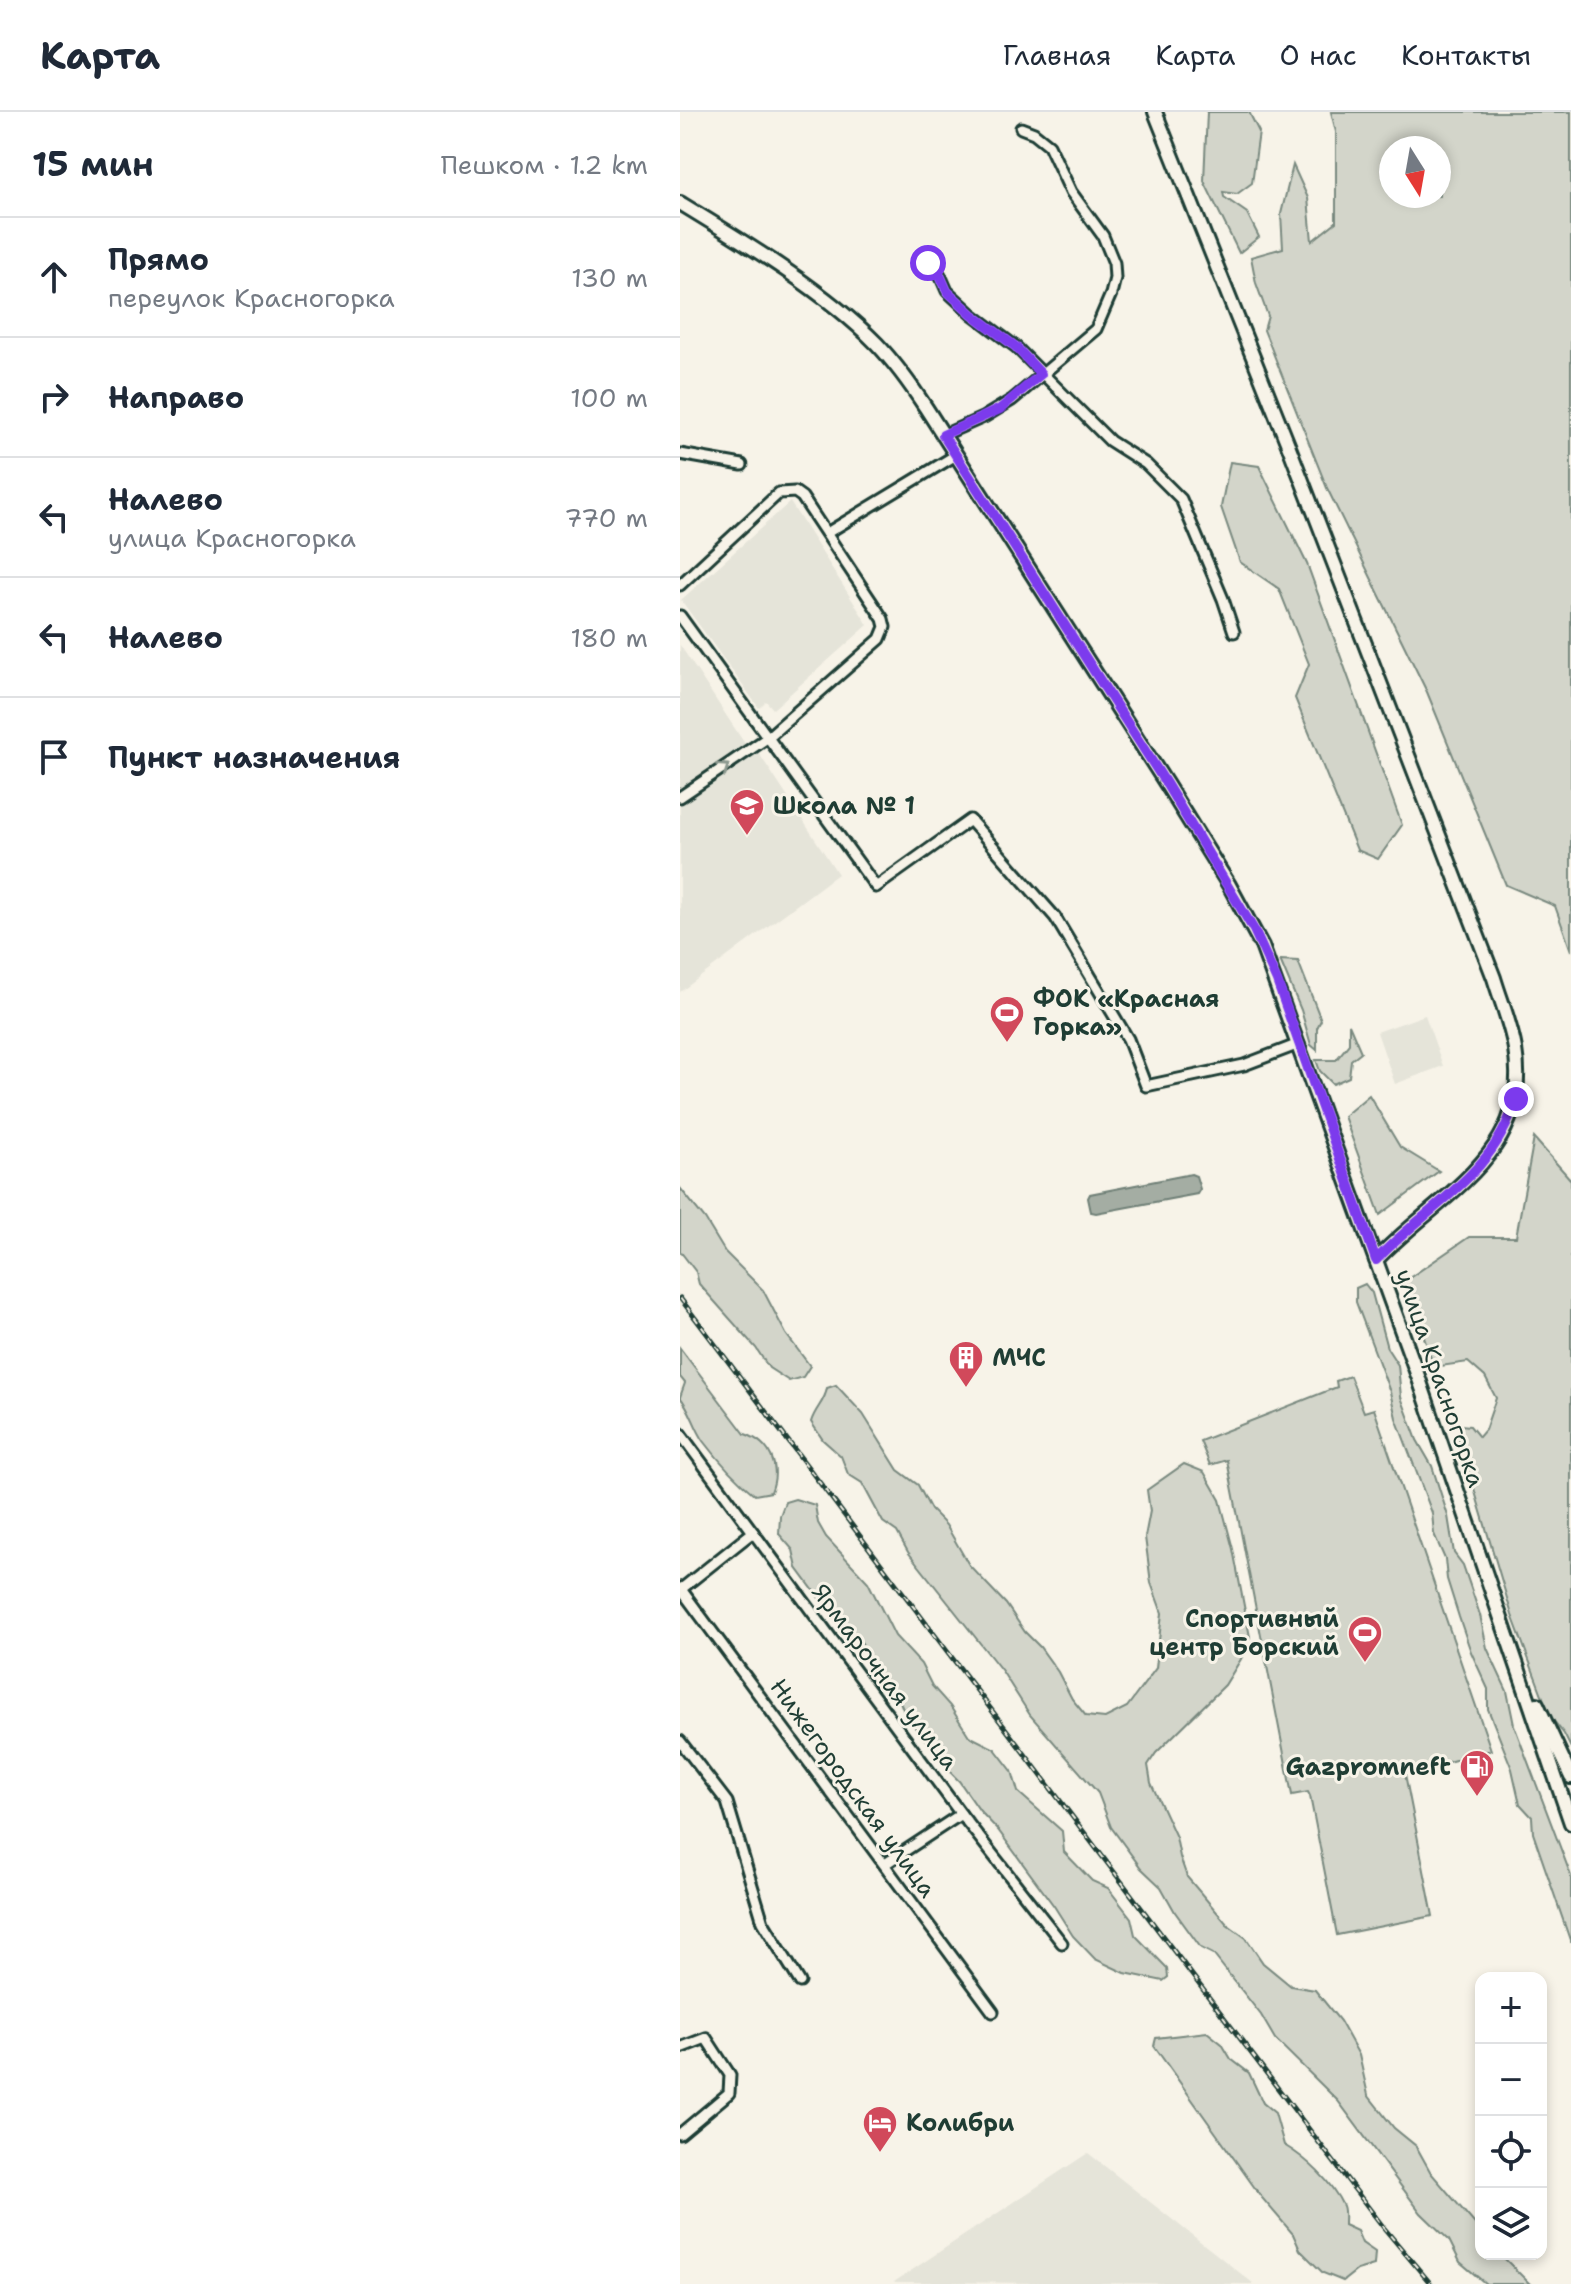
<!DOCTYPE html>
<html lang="ru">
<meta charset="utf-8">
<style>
body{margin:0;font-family:"Shantell Sans",sans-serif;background:#f6f6f7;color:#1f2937}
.controls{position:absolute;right:24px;bottom:24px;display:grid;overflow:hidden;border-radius:16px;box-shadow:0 4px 12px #0003}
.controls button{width:72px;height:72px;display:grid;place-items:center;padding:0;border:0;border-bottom:2px solid #e0e1e3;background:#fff;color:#1f2937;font:40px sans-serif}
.compass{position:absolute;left:699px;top:24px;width:72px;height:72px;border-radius:50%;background:#fff;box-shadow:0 4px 12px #0003;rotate:169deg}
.stop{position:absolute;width:24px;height:24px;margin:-18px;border:6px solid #7c3aed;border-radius:50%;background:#fff}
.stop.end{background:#7c3aed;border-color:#fff;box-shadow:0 2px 8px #0008}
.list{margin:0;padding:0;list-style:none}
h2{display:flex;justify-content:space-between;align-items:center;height:104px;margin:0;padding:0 32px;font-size:34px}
h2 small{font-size:26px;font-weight:400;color:#747a83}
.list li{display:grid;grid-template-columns:52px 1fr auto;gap:24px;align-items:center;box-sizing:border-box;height:120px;padding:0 32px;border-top:2px solid #e0e1e3}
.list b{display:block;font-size:30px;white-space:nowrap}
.list p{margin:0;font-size:26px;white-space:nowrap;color:#747a83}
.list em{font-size:26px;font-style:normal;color:#747a83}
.icon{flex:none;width:44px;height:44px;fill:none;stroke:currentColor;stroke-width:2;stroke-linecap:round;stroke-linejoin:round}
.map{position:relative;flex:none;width:891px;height:2172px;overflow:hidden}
header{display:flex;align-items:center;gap:48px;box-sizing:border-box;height:112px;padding:0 40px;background:#fff;border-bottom:2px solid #e0e1e3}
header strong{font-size:38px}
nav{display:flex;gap:44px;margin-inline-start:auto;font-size:28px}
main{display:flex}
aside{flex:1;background:#fff}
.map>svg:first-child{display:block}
.built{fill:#e5e4d9}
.green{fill:#d3d5ca;stroke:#79897f;stroke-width:2;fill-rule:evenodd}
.water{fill:#a4ada3;stroke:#6f8077;stroke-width:2}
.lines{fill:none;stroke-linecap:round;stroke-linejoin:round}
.minor-casing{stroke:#1f3d34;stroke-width:15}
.major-casing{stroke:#1f3d34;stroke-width:18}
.minor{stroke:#f7f3e8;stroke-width:9}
.major{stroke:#f7f3e8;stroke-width:12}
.rail-casing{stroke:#1f3d34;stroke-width:5}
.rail{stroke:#f7f3e8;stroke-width:2;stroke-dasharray:6;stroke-linecap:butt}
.oneway{stroke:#8b988e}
.route{stroke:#7c3aed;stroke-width:10}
.labels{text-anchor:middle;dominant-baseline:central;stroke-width:6;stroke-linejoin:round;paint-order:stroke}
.poi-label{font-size:24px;font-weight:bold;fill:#1f3d34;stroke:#f7f3e8;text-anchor:start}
.street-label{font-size:24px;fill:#1f3d34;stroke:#f7f3e8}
</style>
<header>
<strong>Карта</strong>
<nav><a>Главная</a><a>Карта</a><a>О нас</a><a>Контакты</a></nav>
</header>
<main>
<aside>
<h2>15 мин<small>Пешком · 1.2 km</small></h2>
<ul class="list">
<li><svg class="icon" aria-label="ahead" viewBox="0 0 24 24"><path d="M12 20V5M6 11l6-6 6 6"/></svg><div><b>Прямо</b><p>переулок Красногорка</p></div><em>130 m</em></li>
<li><svg class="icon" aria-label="right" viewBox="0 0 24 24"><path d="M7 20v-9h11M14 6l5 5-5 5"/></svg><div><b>Направо</b></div><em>100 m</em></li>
<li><svg class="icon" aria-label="left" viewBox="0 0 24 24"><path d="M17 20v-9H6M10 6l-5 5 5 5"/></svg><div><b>Налево</b><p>улица Красногорка</p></div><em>770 m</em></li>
<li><svg class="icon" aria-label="left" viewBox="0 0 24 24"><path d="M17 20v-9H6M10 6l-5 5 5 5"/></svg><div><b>Налево</b></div><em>180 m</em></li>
<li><svg class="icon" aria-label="arrive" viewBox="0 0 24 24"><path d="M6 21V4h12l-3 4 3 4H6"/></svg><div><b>Пункт назначения</b></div></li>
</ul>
</aside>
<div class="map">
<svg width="891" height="2172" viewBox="0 0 891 2172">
<rect width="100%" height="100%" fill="#f7f3e8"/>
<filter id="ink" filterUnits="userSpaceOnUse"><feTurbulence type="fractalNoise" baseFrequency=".0125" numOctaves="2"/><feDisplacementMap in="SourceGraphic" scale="16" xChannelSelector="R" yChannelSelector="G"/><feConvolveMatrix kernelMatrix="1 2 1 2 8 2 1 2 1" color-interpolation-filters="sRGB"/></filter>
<g filter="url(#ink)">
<!-- built -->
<g class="built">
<polygon points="110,390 188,513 93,597 86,589 79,596 1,488"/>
<polygon points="0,533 67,635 0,679"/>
<polygon points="76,637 158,762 0,880 0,688"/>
<polygon points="745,903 763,954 715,972 697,920"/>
<polygon points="408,2041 574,2172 214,2170"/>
</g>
<!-- green -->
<g class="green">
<polygon points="527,0 569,0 579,20 572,71 557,82 543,80 544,85 567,101 579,125 559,141 524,69"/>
<path d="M 651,0 L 891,0 L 891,839 L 875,794 L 826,773 L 747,580 L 647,376 L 584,218 L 588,204 L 576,171 L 571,145 L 603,136 L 601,102 L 613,53 L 628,86 L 632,129 L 656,110 L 656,20 ZM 711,36 L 759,36 L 759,84 L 711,84 Z"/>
<polygon points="550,350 579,354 627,452 722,713 698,747 677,738 615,586 629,552 599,477 560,450 541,395"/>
<polygon points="600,848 618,849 641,908 637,916 637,938 631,933 621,898"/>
<polygon points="669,912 681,940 671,948 669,965 653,972 640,959 636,948 656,948 669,932"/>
<polygon points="689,983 720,1035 759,1059 700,1103 664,1004"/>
<polygon points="854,1026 891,1068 891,1636 884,1622 870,1604 832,1503 778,1323 781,1313 790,1314 799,1325 805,1318 816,1286 805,1265 788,1250 754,1255 725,1169 789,1125 836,1125"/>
<polygon points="0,1076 25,1107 45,1140 83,1178 106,1222 130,1254 123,1265 109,1269 89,1256 76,1236 19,1172 16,1160 0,1139"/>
<polygon points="685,1172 692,1181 707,1236 718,1253 721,1285 737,1328 752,1354 768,1404 774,1441 783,1453 800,1503 807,1536 827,1579 834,1613 891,1764 891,1831 853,1721 852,1705 840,1692 832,1657 808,1597 808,1577 791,1540 779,1505 767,1467 765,1447 754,1422 752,1401 716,1306 710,1280 676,1190 676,1176"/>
<path d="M 0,1236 L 65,1322 C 91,1331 101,1355 91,1380 L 75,1383 C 55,1367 39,1349 24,1329 C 14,1315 11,1298 0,1285 L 5,1271 L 0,1265 Z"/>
<polygon points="670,1264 684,1300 694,1297 811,1638 725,1662 753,1804 657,1823 630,1684 628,1680 612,1683 547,1348 530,1353 520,1329 657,1275 656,1269"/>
<path d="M 156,1273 L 183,1302 L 218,1358 L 238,1373 L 251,1398 L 266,1413 L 289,1453 L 326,1492 L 345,1520 L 360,1535 L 378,1560 L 392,1587 L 406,1604 L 425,1606 L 447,1595 L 476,1556 L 482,1501 L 471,1471 L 465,1425 L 470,1399 L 467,1378 L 504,1352 L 524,1360 L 540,1388 L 553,1437 L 570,1525 L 561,1547 L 545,1573 L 476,1641 L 468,1653 L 471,1671 L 496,1725 L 500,1745 L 507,1765 L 547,1812 L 566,1826 L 583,1851 L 611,1874 L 635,1878 L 660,1909 L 679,1943 L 688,1983 L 714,2016 L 736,2034 L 751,2061 L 801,2119 L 801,2142 L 820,2142 L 850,2172 L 806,2172 L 780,2150 L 769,2128 L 741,2101 L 658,1989 L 595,1927 L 581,1903 L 533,1842 L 521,1836 L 495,1800 L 481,1775 L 461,1756 L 431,1715 L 418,1681 L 350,1603 L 322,1559 L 228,1440 L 217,1420 L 203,1410 L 182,1371 L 168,1362 L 161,1344 L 143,1328 L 131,1310 C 135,1296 145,1290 147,1276 Z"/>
<polygon points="115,1387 135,1393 138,1411 146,1425 188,1470 215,1524 241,1552 252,1574 270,1594 289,1624 315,1637 332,1659 338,1680 382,1719 384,1740 412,1769 428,1776 451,1806 455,1823 487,1856 488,1865 483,1869 445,1861 415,1847 393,1824 374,1794 318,1718 300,1699 279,1669 267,1657 258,1638 242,1625 224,1600 217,1582 188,1549 182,1531 148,1498 117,1456 113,1438 99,1422 100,1404 105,1390"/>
<path d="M 527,1920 L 542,1932 L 551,1947 L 569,1961 L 583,1991 L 595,2001 L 604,2033 C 626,2046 652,2070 663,2094 C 665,2099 664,2107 664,2113 L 677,2119 L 682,2131 L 695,2140 L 694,2153 L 677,2158 L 663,2169 L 643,2161 L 620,2138 L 613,2122 L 582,2086 L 474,1934 L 476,1926 Z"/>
</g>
<!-- water -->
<polygon class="water" points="511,1062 516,1064 520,1077 517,1082 416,1101 411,1100 408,1086 410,1082"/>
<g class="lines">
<defs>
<g id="minor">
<polyline points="248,151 260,163 267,179 292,202 336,235 430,329 466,352 501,387 543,487 554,520"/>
<polyline points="263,323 304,305 332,288 416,217 431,182 435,166 434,151 423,124 391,80 369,33 354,21 341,16"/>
<polyline points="0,342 62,353"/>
<polyline points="147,421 276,343"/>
<polyline points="0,473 99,381 115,380 122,385 203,507 205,515 200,527 87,626 0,685"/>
<polyline points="0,504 196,775 290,708 375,805 448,927 466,974 564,953 619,932"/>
<polyline points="0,1321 281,1702 382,1831"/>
<polyline points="0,1476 313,1900"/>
<polyline points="0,1478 73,1420"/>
<polyline points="0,1629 47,1690 83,1810 120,1870"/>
<polyline points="205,1752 281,1702"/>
<polyline points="0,1936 26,1926 50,1963 49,1981 0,2022"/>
</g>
<g id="major">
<path d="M 475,0 L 609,335 L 814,866 C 821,889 831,913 835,937 C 853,1044 757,1083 696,1148"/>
<path d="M 0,91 C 64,130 145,179 197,232 C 215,251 231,273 246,296 L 487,673 L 549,773 L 582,834 L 739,1267 L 891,1711"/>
<polyline points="857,1592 891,1665"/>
</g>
</defs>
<!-- minor casing -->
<use href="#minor" class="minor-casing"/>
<!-- major casing -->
<use href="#major" class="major-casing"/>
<!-- minor -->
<use href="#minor" class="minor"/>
<!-- major -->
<use href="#major" class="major"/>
<defs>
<polyline id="rail" points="0,1186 543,1904 704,2116 751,2172"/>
</defs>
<!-- rail casing -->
<use href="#rail" class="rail-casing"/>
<!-- rail -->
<use href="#rail" class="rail"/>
</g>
<!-- one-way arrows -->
<defs><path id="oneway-chevron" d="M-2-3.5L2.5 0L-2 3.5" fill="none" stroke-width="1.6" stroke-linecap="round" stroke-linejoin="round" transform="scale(2)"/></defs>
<use class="oneway" href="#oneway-chevron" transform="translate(44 656) rotate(-34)"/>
</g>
<g class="lines" filter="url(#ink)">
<!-- route -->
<path class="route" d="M 248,151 L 260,163 L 267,179 L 292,202 L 336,235 L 361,262 L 320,297 L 263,323 L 487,673 L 574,818 L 597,869 L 696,1148 C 747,1094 814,1064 836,987"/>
</g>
<!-- icons -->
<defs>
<symbol id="school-pin" viewBox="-11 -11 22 30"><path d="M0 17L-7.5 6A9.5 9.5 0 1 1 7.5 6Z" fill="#d1495b" stroke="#f7f3e8"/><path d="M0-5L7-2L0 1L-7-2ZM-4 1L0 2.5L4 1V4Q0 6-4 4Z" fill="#fff"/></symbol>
<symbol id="stadium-pin" viewBox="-11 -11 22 30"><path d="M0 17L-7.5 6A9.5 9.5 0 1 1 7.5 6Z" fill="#d1495b" stroke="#f7f3e8"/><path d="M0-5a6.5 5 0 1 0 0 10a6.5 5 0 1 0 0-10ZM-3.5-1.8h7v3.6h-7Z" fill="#fff"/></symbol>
<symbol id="building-pin" viewBox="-11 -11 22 30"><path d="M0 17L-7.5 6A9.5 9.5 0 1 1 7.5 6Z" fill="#d1495b" stroke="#f7f3e8"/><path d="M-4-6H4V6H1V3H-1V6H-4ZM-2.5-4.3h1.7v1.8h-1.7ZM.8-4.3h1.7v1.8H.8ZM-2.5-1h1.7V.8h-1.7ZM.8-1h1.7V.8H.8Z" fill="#fff"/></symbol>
<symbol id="fuel-pin" viewBox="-11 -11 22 30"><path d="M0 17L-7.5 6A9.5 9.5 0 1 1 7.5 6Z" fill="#d1495b" stroke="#f7f3e8"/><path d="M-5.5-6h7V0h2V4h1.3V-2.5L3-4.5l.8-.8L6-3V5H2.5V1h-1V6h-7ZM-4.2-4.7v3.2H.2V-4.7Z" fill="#fff"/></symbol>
<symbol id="hotel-pin" viewBox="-11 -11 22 30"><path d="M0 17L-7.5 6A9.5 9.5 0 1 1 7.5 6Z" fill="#d1495b" stroke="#f7f3e8"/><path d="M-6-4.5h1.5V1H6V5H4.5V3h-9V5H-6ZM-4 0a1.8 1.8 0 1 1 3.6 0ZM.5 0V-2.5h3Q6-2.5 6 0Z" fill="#fff"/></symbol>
</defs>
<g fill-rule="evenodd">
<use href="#school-pin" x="47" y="674" width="40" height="54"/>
<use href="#stadium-pin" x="307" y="881" width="40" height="54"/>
<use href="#building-pin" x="266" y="1226" width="40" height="54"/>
<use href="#stadium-pin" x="665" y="1501" width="40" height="54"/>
<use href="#fuel-pin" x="777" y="1635" width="40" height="54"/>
<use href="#hotel-pin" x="180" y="1991" width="40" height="54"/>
</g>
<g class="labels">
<!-- poi labels -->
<g class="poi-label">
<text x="93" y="694">Школа № 1</text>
<text x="353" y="887">ФОК «Красная<tspan x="353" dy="28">Горка»</tspan></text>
<text x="312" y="1246">МЧС</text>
<text x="659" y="1507" text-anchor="end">Спортивный<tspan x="659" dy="28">центр Борский</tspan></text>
<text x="771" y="1655" text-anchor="end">Gazpromneft</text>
<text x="226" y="2011">Колибри</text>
</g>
<!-- street labels -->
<g class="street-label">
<text transform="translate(760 1266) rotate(71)">улица Красногорка</text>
<text transform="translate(205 1565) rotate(53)">Ярмарочная улица</text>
<text transform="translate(173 1676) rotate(54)">Нижегородская улица</text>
</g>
</g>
</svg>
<div class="controls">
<button>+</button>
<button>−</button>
<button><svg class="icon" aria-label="locate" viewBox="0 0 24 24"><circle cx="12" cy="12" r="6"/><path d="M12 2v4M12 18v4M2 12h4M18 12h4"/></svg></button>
<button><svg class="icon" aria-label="layers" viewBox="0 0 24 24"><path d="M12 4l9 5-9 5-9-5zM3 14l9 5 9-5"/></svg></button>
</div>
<svg class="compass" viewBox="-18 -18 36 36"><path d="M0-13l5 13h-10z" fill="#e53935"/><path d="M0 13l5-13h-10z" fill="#747a83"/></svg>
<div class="stop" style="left:248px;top:151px"></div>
<div class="stop end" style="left:836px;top:987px"></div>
</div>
</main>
